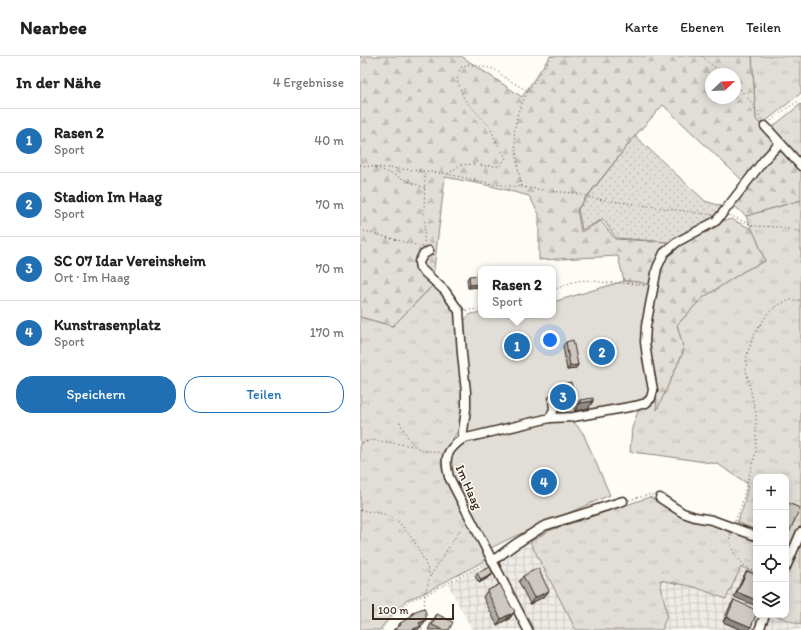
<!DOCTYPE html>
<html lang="de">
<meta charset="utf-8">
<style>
body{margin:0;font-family:Itim,sans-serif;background:#f6f6f6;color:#222}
.controls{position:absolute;right:12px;bottom:12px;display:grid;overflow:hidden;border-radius:8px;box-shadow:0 2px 10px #0003}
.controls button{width:36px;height:36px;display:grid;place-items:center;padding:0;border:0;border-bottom:1px solid #e0e0e0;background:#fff;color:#222;font:20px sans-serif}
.compass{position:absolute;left:345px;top:12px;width:36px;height:36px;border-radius:50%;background:#fff;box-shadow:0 2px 10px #0003;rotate:67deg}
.scale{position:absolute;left:12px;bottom:10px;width:82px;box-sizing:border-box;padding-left:4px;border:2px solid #3b2a1e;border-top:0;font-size:11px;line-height:14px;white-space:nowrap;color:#3b2a1e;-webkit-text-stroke:3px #fdfcf7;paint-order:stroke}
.you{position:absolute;left:190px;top:284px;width:14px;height:14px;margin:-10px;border:3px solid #fff;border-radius:50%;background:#1a73e8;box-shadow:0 0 0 6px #1a73e833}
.badge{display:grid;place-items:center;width:26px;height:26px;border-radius:50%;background:#1f6fb2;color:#fff;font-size:13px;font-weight:700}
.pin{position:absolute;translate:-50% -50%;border:2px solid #fff;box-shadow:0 1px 4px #0006}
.popup{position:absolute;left:118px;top:210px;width:78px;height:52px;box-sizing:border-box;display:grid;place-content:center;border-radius:8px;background:#fff;filter:drop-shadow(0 1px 3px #0005);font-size:13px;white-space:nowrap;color:#767676}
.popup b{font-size:15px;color:#222}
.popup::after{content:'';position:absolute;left:50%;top:100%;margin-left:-8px;border:8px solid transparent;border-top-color:#fff}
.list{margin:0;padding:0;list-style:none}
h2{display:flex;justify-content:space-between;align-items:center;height:52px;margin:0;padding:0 16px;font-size:17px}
h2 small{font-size:13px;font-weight:400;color:#767676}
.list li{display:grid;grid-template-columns:26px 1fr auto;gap:12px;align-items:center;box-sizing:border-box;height:64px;padding:0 16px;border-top:1px solid #e0e0e0}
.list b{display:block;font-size:15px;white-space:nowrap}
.list p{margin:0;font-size:13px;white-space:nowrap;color:#767676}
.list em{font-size:13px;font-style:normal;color:#767676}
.actions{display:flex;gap:8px;padding:12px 16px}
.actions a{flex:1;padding:9px 0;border:1px solid #1f6fb2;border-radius:16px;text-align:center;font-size:14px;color:#1f6fb2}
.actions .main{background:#1f6fb2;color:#fff}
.icon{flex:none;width:22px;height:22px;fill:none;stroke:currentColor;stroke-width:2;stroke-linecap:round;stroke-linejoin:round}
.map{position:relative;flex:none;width:441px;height:574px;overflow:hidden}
header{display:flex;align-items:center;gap:24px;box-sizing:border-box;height:56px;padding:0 20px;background:#fff;border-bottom:1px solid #e0e0e0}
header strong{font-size:19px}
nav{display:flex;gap:22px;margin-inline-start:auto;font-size:14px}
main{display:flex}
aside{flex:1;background:#fff}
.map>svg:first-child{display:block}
.industrial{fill:url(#industrial-grid)}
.grass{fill:url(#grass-tufts);stroke:#8e847a}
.forest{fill:url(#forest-firs);stroke:#8e847a;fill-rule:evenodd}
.garden{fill:url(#garden-dots);stroke:#8e847a}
.pitch{fill:#e1ded7;stroke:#8e847a}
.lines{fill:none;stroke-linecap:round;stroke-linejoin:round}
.minor-casing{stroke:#3b2a1e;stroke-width:11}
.path{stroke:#3b2a1e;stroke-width:1;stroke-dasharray:1 3;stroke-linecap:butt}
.minor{stroke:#fdfcf7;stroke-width:8}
.wall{fill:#b0aca7;stroke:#3b2a1e}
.shaded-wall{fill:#908c88;stroke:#3b2a1e}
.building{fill:#cdc8c2;stroke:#3b2a1e}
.labels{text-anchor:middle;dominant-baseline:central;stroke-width:3;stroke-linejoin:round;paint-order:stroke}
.street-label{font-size:13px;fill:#3b2a1e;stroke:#fdfcf7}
</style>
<header>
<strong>Nearbee</strong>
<nav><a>Karte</a><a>Ebenen</a><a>Teilen</a></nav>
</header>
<main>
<aside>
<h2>In der Nähe<small>4 Ergebnisse</small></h2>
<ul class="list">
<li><span class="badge">1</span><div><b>Rasen 2</b><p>Sport</p></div><em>40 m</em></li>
<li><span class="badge">2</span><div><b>Stadion Im Haag</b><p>Sport</p></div><em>70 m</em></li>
<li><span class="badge">3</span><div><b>SC 07 Idar Vereinsheim</b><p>Ort · Im Haag</p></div><em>70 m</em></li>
<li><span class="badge">4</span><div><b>Kunstrasenplatz</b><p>Sport</p></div><em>170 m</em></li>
</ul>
<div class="actions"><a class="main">Speichern</a><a>Teilen</a></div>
</aside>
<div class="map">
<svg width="441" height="574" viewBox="0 0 441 574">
<defs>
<pattern id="industrial-grid" width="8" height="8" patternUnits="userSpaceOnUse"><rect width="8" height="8" fill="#efece7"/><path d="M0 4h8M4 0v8" fill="none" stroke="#cecbc6"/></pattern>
<pattern id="grass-tufts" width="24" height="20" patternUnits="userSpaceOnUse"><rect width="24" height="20" fill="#e1ded7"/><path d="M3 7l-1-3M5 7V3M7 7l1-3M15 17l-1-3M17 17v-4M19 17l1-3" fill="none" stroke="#c2bfb8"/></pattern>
<pattern id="forest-firs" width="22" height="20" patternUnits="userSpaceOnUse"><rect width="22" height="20" fill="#e1ded7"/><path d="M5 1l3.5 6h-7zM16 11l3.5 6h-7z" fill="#c2bfb8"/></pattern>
<pattern id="garden-dots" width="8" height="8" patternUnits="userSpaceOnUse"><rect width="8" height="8" fill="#e1ded7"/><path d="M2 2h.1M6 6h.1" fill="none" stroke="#c2bfb8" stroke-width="1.8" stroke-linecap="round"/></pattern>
</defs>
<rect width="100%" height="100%" fill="#fdfcf7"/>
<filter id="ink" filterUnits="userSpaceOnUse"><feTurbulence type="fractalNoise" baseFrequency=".025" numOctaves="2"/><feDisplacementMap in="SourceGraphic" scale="8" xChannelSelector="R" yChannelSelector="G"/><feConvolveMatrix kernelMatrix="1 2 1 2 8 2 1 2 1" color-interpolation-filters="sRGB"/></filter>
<g filter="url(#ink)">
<!-- industrial -->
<g class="industrial">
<polygon points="170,486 216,574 112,574 88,528 132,504"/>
<polygon points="381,511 396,517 396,559 414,559 441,569 441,574 302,574 307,558 300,524 335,531 366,543"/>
</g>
<!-- grass -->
<g class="grass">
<polygon points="392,0 441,0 441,37 401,69 396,63"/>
<polygon points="441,48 441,110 411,72"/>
<polygon points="441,144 441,475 433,486 429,489 426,488 426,421 396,421 396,474 377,466 383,452 388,428 358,408 298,399 270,396 272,372 280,350 297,346 297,353 324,294 317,269 341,243 384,215 405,205 397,184 386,160"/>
<polygon points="72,230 79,233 88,245 96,260 104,339 101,370 90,387 81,407 126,504 64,537 46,544 23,569 20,574 0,574 0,261 33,270"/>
<polygon points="290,441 321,458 368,473 396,485 396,517 381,511 366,543 335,531 300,524 307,558 302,574 216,574 170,486 188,475"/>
<polygon points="441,487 441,569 414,559 426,559 426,522"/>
</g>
<!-- forest -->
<g class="forest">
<path d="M 0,0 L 101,0 L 162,41 L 190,0 L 392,0 L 396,63 L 415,86 L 384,126 L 303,49 L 275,80 L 217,153 L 221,176 L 241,165 L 255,183 L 309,186 L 315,189 L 357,167 L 371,163 L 392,173 L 397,184 L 405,205 L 384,215 L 341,243 L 317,269 L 324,294 L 297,354 L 296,334 L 290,298 L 289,275 L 296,231 L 278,226 L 264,225 L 258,200 L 179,204 L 179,158 L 169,140 L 131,130 L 85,121 L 72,230 L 33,270 L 0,261 ZM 351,18 L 375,18 L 375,42 L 351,42 Z"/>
<polygon points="421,91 441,114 441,144 386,160 372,148 408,104"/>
</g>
<!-- garden -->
<polygon class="garden" points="275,80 345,145 364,151 353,163 309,186 256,182 243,163 222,174 218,153"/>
<!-- pitch -->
<path class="pitch" d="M 264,225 L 278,226 L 296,231 L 289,275 L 290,298 L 296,334 L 297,346 L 213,365 L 223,377 L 250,439 L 151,482 L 131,492 L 93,419 L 90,404 L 95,394 L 106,383 L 103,267 C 108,258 111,257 121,257 L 121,259 L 193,259 L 193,246 Z"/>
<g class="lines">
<defs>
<g id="minor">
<polyline points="405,70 441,110"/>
<polyline points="69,195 63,199 59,206 60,212 85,235 99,255 102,298 106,336 106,353 102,383"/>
<polyline points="190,362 213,361 275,350 286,347 291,342 293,334 287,301 285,286 286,270 297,212 304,197 317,186 356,165 366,153 404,104 420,87"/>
<polyline points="300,442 323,457 335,461 352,464 396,480"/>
<polyline points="132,504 138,501 154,489 184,470 263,445"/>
<polyline points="426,511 441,476"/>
<path d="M 168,574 L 89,421 C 84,401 86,395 102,383 L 190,362 L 194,353 L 193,344"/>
<polyline points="399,574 405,559"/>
</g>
</defs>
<!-- minor casing -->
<use href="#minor" class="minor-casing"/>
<!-- path -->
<g class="path">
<polyline points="342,0 349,7 365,18"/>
<polyline points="375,27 391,46 402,64"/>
<polyline points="411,65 416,60 441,43"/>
<polyline points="0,109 15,111 65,132"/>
<polyline points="15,111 65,115 87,118 133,128 162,131 190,135 214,137 237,143 353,159"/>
<polyline points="88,118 100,109 115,108 126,110 140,110 146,102 135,83 130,71 104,43 97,24 100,12 108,8 134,13 147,23 168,35"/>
<polyline points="162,130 158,113 154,76 158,56 168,35 192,0"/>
<polyline points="370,159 371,160 394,170 420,171 441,176"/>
<polyline points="0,174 63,191"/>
<polyline points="65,190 64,184 65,169 64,156 65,116"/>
<path d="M 193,234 C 201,231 208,227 217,225 C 227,223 238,226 248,227 C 261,227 273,227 286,230"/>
<polyline points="106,254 121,253"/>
<path d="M 40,366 C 45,376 50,390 62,394 C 69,396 75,394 81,398"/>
<polyline points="0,390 2,387 11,384 54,390"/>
<polyline points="269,444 291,438 294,441"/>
<polyline points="0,454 24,458 39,466 54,485 64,504 70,520 65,539 64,553"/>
<polyline points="375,465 381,451 387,426 396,396 396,358 386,314 387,298 394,279 408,257 420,248 431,244 441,244"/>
<polyline points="371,478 369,484 374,497 382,507 390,513 396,515"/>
<polyline points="71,519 105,466"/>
<polyline points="22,574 24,570 38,554 50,544 65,539 88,527 126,507"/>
<polyline points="62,574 63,568"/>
</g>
<!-- minor -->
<use href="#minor" class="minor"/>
</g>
<!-- wall -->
<g class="wall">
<polygon points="109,220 119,231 108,232 107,223"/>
<polygon points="206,286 218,309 215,313 207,314 203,290"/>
<polygon points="196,329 215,345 212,349 208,350 206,353 200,354 198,343 197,340 194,339 193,333"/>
<polygon points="220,344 233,345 228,353 215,355 214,353"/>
<polygon points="387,515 396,519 374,541 384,519"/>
<polygon points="117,517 133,518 131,520 119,527 115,520"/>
<polygon points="163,520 185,540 170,548 159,526"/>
<polygon points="140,528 151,561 147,565 146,564 137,569 123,541 127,535"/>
<polygon points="374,544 391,571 389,574 382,574 363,566 370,550"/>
<polygon points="53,556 66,564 60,572 58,574 33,574 37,572 40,567 46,565 48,562 51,560"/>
<polygon points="77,558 89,574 68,574 71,567"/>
</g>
<!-- shaded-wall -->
<g class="shaded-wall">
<polygon points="121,228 119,231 108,232 110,229"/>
<polygon points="218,309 215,313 207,314 210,310"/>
<polygon points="215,345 212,349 208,350 206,353 200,354 203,350 208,346"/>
<polygon points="233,345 228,353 215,355 220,347"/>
<polygon points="133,518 131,520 119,527 121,524"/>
<polygon points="189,535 185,540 170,548 174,542"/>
<polygon points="377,536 396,544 396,550 374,541"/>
<polygon points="155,555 151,561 147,565 151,559"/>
<polygon points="150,558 146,564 137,569 141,563"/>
<polygon points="367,561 391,571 389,574 382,574 363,566"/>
<polygon points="66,564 60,572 58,574 51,574 59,567"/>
</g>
<!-- building -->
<g class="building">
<polygon points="120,219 121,228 110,229 109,220"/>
<polygon points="213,284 218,309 210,310 206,286"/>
<polygon points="211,326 215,345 208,346 208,349 203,350 201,339 200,336 197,335 196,329"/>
<polygon points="233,342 233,345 220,347 220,344"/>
<polygon points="428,447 440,452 428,479 426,478 426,451"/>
<polygon points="130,511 133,518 121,524 117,517"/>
<polygon points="178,512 189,535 174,542 163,520"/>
<polygon points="387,515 396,519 396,544 377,536"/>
<polygon points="140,528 151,550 155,555 151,559 150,558 141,563 127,535"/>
<polygon points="374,544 396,554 396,559 391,571 367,561"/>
<polygon points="64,552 66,557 66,564 59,567 61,570 51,574 33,574 41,569 40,567 48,563 48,562 54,558 53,556"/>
<polygon points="77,558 93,566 89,574 83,574 72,569"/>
</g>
</g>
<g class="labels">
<!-- street labels -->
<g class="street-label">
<text transform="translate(109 431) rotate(66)">Im Haag</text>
</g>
</g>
</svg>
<div class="controls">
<button>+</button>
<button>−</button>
<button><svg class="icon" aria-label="locate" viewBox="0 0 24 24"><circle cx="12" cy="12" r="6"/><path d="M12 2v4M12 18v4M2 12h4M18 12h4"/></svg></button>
<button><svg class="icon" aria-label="layers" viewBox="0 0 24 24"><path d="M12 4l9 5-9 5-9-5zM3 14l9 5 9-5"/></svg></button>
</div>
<svg class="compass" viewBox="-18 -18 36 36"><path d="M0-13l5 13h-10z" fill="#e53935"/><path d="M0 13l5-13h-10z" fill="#767676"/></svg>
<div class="scale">100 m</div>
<div class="you"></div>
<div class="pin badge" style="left:157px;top:290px">1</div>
<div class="popup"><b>Rasen 2</b>Sport</div>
<div class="pin badge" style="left:242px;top:296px">2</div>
<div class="pin badge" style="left:203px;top:341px">3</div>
<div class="pin badge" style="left:184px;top:426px">4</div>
</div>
</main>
